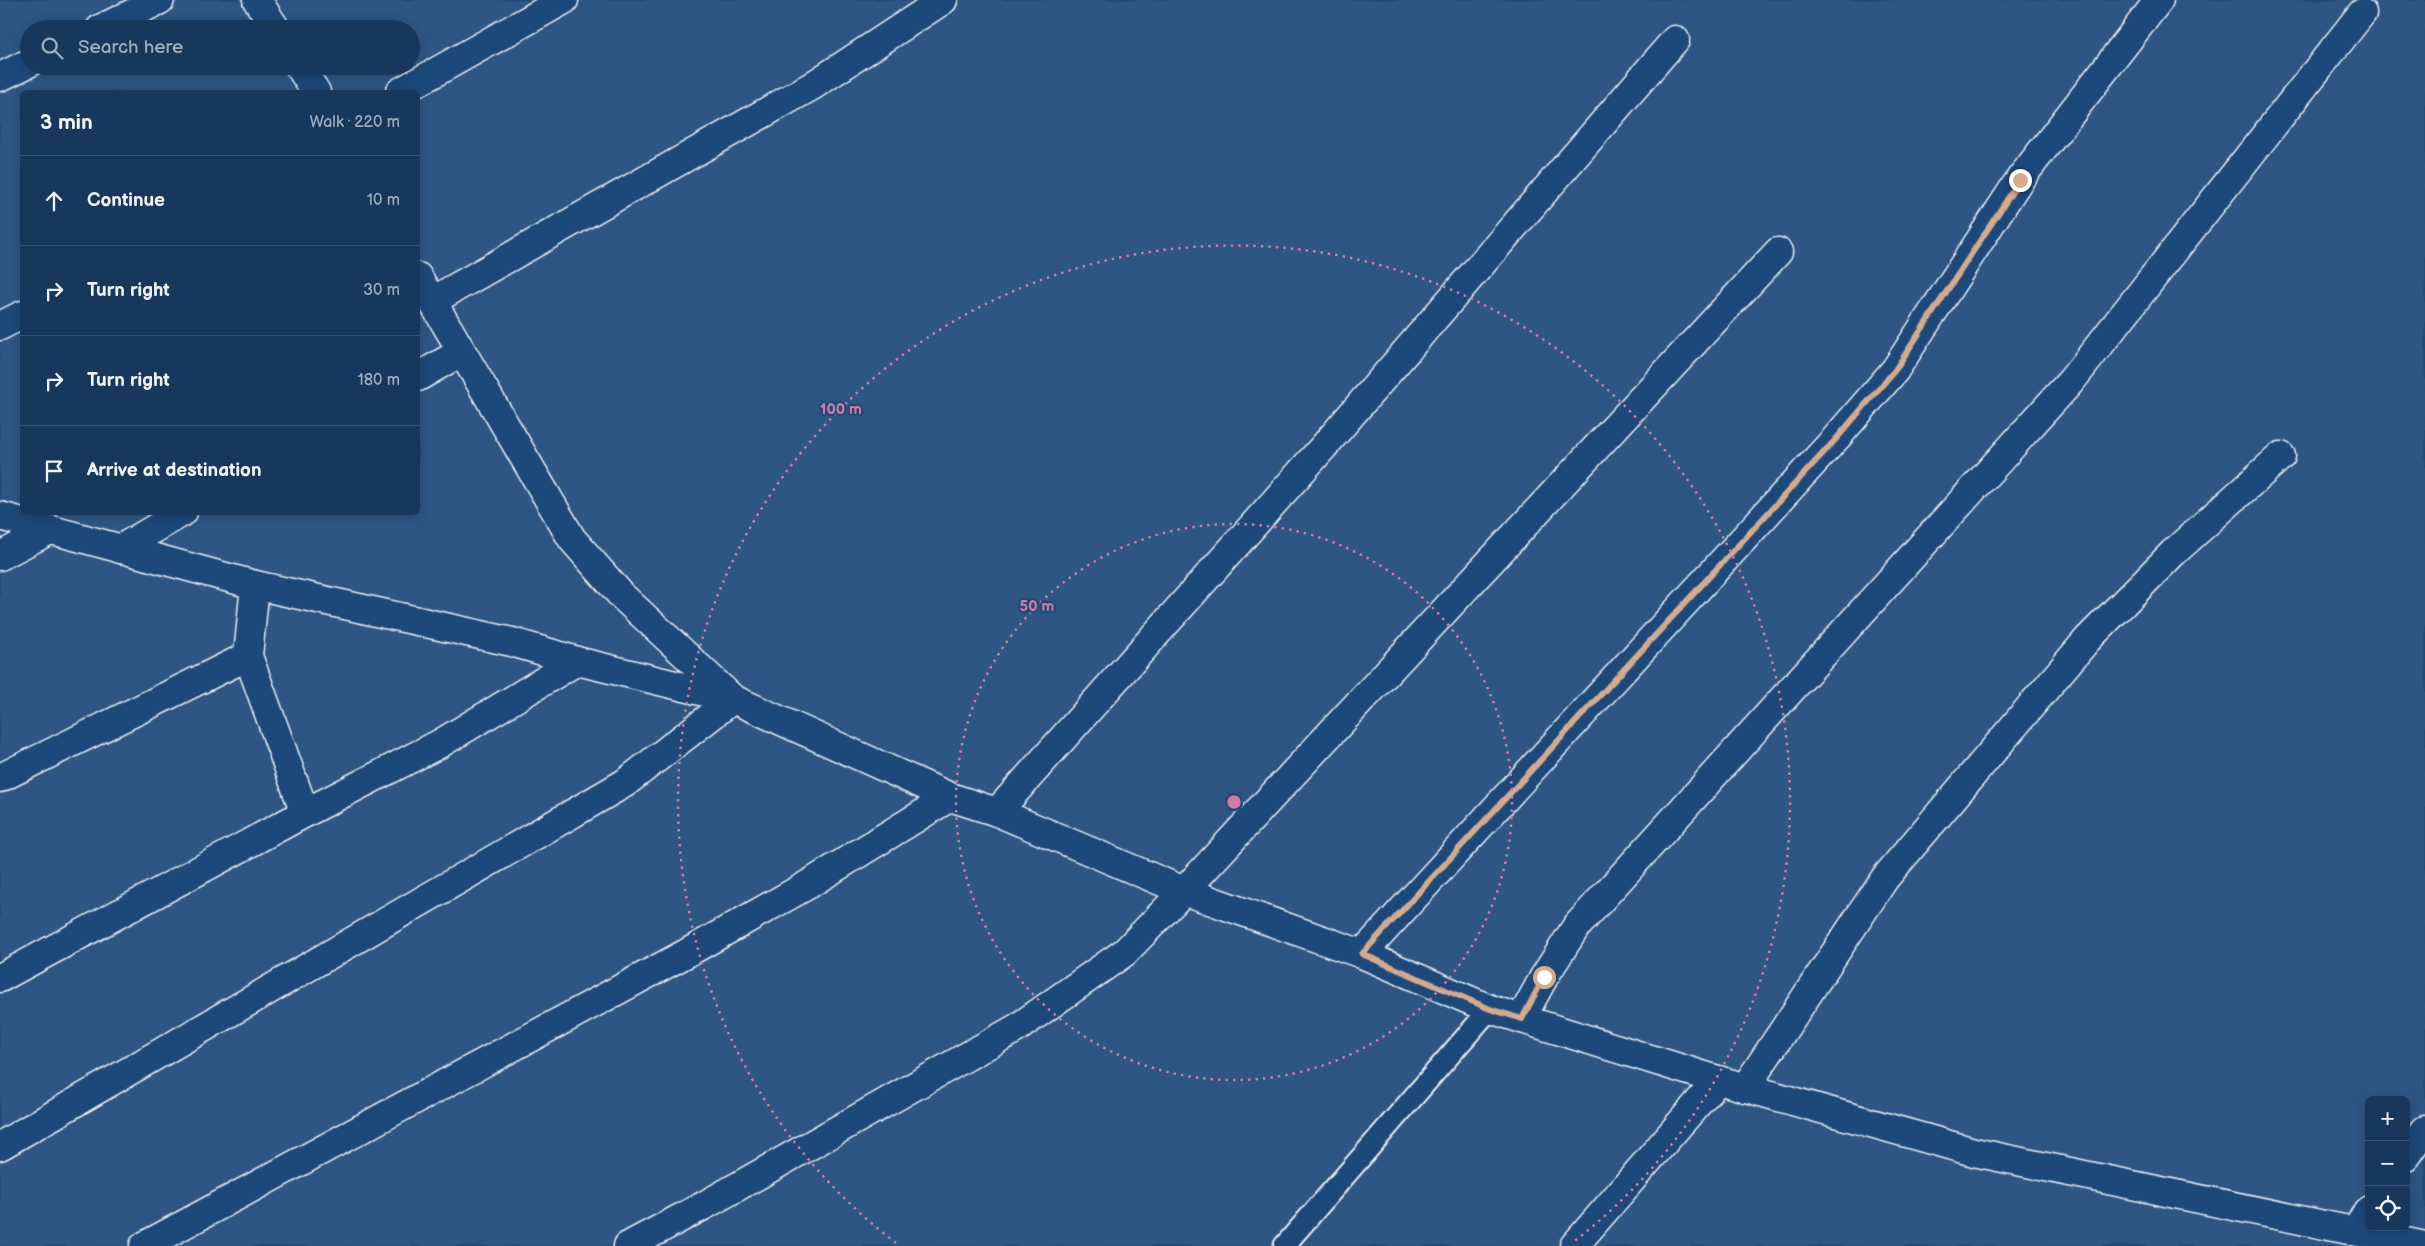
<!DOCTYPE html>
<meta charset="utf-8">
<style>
body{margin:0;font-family:"Balsamiq Sans",sans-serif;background:#244365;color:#f1f3f6}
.controls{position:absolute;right:15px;bottom:15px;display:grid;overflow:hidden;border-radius:8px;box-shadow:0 2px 12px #0003}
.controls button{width:45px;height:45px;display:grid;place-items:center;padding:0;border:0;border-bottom:1px solid #365272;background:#17385c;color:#f1f3f6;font:25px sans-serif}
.stop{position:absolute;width:15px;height:15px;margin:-11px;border:4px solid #d6ab8b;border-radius:50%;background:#fff}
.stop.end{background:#d6ab8b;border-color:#fff;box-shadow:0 1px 5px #0008}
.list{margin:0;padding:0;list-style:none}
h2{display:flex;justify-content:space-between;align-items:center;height:65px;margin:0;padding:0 20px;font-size:21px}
h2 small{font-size:16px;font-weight:400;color:#9eacbb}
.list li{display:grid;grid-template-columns:32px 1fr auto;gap:15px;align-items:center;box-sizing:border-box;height:90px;padding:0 20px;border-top:1px solid #365272}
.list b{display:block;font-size:19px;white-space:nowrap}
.list em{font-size:16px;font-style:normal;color:#9eacbb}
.icon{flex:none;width:28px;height:28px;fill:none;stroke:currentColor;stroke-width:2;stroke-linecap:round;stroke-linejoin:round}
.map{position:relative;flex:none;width:2425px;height:1246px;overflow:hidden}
.search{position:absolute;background:#17385c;box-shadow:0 2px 12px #0003;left:20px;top:20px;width:400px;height:55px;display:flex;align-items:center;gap:12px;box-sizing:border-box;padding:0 18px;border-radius:28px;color:#9eacbb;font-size:19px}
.panel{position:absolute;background:#17385c;box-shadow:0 2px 12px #0003;left:20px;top:90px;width:400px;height:425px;border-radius:8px}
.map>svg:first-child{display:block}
.built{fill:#2e5683;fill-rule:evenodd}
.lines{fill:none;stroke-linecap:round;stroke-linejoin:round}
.lane-casing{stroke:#e8f1f8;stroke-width:24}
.street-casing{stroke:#e8f1f8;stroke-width:31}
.secondary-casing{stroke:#e8f1f8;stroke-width:31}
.lane{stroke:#1f4a7a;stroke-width:20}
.street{stroke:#1f4a7a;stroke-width:28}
.secondary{stroke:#1f4a7a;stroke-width:28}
.route{stroke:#d6ab8b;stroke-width:6}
.ring{fill:none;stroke:#d37aa2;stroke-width:2.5;stroke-dasharray:2.5 5}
.centre{fill:#d37aa2;stroke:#1f4a7a;stroke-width:2.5}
.ring-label{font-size:15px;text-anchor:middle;font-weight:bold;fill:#d37aa2;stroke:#1f4a7a;stroke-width:4.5;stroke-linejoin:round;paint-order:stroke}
</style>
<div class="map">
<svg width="2425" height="1246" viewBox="0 0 2425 1246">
<rect width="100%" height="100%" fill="#1f4a7a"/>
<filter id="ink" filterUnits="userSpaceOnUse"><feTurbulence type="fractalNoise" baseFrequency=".02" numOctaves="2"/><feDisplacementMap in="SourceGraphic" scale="10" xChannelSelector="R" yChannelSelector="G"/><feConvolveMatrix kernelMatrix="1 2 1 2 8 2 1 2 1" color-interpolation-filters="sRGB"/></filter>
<g filter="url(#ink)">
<!-- built -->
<path class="built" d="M 0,0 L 2425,0 L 2425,1246 L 0,1246 ZM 29,29 L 411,29 L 411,66 L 29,66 ZM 22,92 L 418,92 L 418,512 L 22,512 ZM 2369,1100 L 2406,1100 L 2406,1227 L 2369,1227 Z"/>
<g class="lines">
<defs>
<polyline id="lane" points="1284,1246 1490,1009"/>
<g id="street">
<polyline points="257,0 276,29"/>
<polyline points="100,29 160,0"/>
<polyline points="299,66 316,92"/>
<polyline points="0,77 29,63"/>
<polyline points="400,92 564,0"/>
<polyline points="432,301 812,86 943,0"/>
<polyline points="0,326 22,315"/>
<polyline points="418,377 461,352"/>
<polyline points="120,549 183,512"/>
<polyline points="0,556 50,530"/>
<polyline points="255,585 248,656 305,813"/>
<polyline points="0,778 248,656"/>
<polyline points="997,812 1326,444 1675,40"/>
<polyline points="1362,954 1837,437 1895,370 2020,179 2159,0"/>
<polyline points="0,978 305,813 441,743 577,661"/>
<polyline points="1521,1019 1544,977 1576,927 2072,380 2362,13"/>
<polyline points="1745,1088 1885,878 2087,640 2173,553 2281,456"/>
<polyline points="0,1146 625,783 733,699 622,596 572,539 418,277"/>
<polyline points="2406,1157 2425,1130"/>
<polyline points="2355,1230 2369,1210"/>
<polyline points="144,1246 685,954 804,887 950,797"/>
<polyline points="628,1246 705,1205 1017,1028 1125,952 1184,891 1778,252"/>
<polyline points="1574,1246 1718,1080"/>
</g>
<polyline id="secondary" points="0,516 255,585 512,642 577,661 733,699 950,797 997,812 1184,891 1362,954 1490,1009 1718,1080 1974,1152 2425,1246"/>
</defs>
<!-- lane casing -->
<use href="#lane" class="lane-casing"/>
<!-- street casing -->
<use href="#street" class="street-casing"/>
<!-- secondary casing -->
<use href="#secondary" class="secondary-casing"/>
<!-- lane -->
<use href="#lane" class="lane"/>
<!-- street -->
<use href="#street" class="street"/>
<!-- secondary -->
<use href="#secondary" class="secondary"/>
</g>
</g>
<g class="lines" filter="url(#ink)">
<!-- route -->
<polyline class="route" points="1544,977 1522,1019 1490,1009 1362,954 1837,438 1895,370 2020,180"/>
</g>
<!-- distance rings -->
<g class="ring">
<circle cx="1234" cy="802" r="278"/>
<path d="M896 1243A556 556 0 1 1 1572 1243"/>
</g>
<circle cx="1234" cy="802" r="8" class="centre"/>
<g class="ring-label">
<text x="841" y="414">100 m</text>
<text x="1037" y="611">50 m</text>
</g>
</svg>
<div class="controls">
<button>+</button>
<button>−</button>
<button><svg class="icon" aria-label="locate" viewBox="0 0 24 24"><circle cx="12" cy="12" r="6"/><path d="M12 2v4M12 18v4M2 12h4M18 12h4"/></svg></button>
</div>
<div class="stop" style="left:1544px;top:977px"></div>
<div class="stop end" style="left:2020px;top:180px"></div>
<div class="search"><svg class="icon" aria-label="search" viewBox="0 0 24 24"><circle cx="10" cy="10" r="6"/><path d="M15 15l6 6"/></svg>Search here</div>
<section class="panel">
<h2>3 min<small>Walk · 220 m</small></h2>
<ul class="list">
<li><svg class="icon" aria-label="ahead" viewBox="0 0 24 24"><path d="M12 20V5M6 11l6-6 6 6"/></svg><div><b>Continue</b></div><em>10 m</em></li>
<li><svg class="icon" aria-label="right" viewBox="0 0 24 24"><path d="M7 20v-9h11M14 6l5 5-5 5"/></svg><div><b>Turn right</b></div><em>30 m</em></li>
<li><svg class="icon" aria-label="right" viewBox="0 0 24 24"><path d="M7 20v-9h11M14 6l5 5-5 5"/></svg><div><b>Turn right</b></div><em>180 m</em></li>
<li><svg class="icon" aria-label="arrive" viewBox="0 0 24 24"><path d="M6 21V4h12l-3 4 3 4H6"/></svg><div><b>Arrive at destination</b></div></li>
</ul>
</section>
</div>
